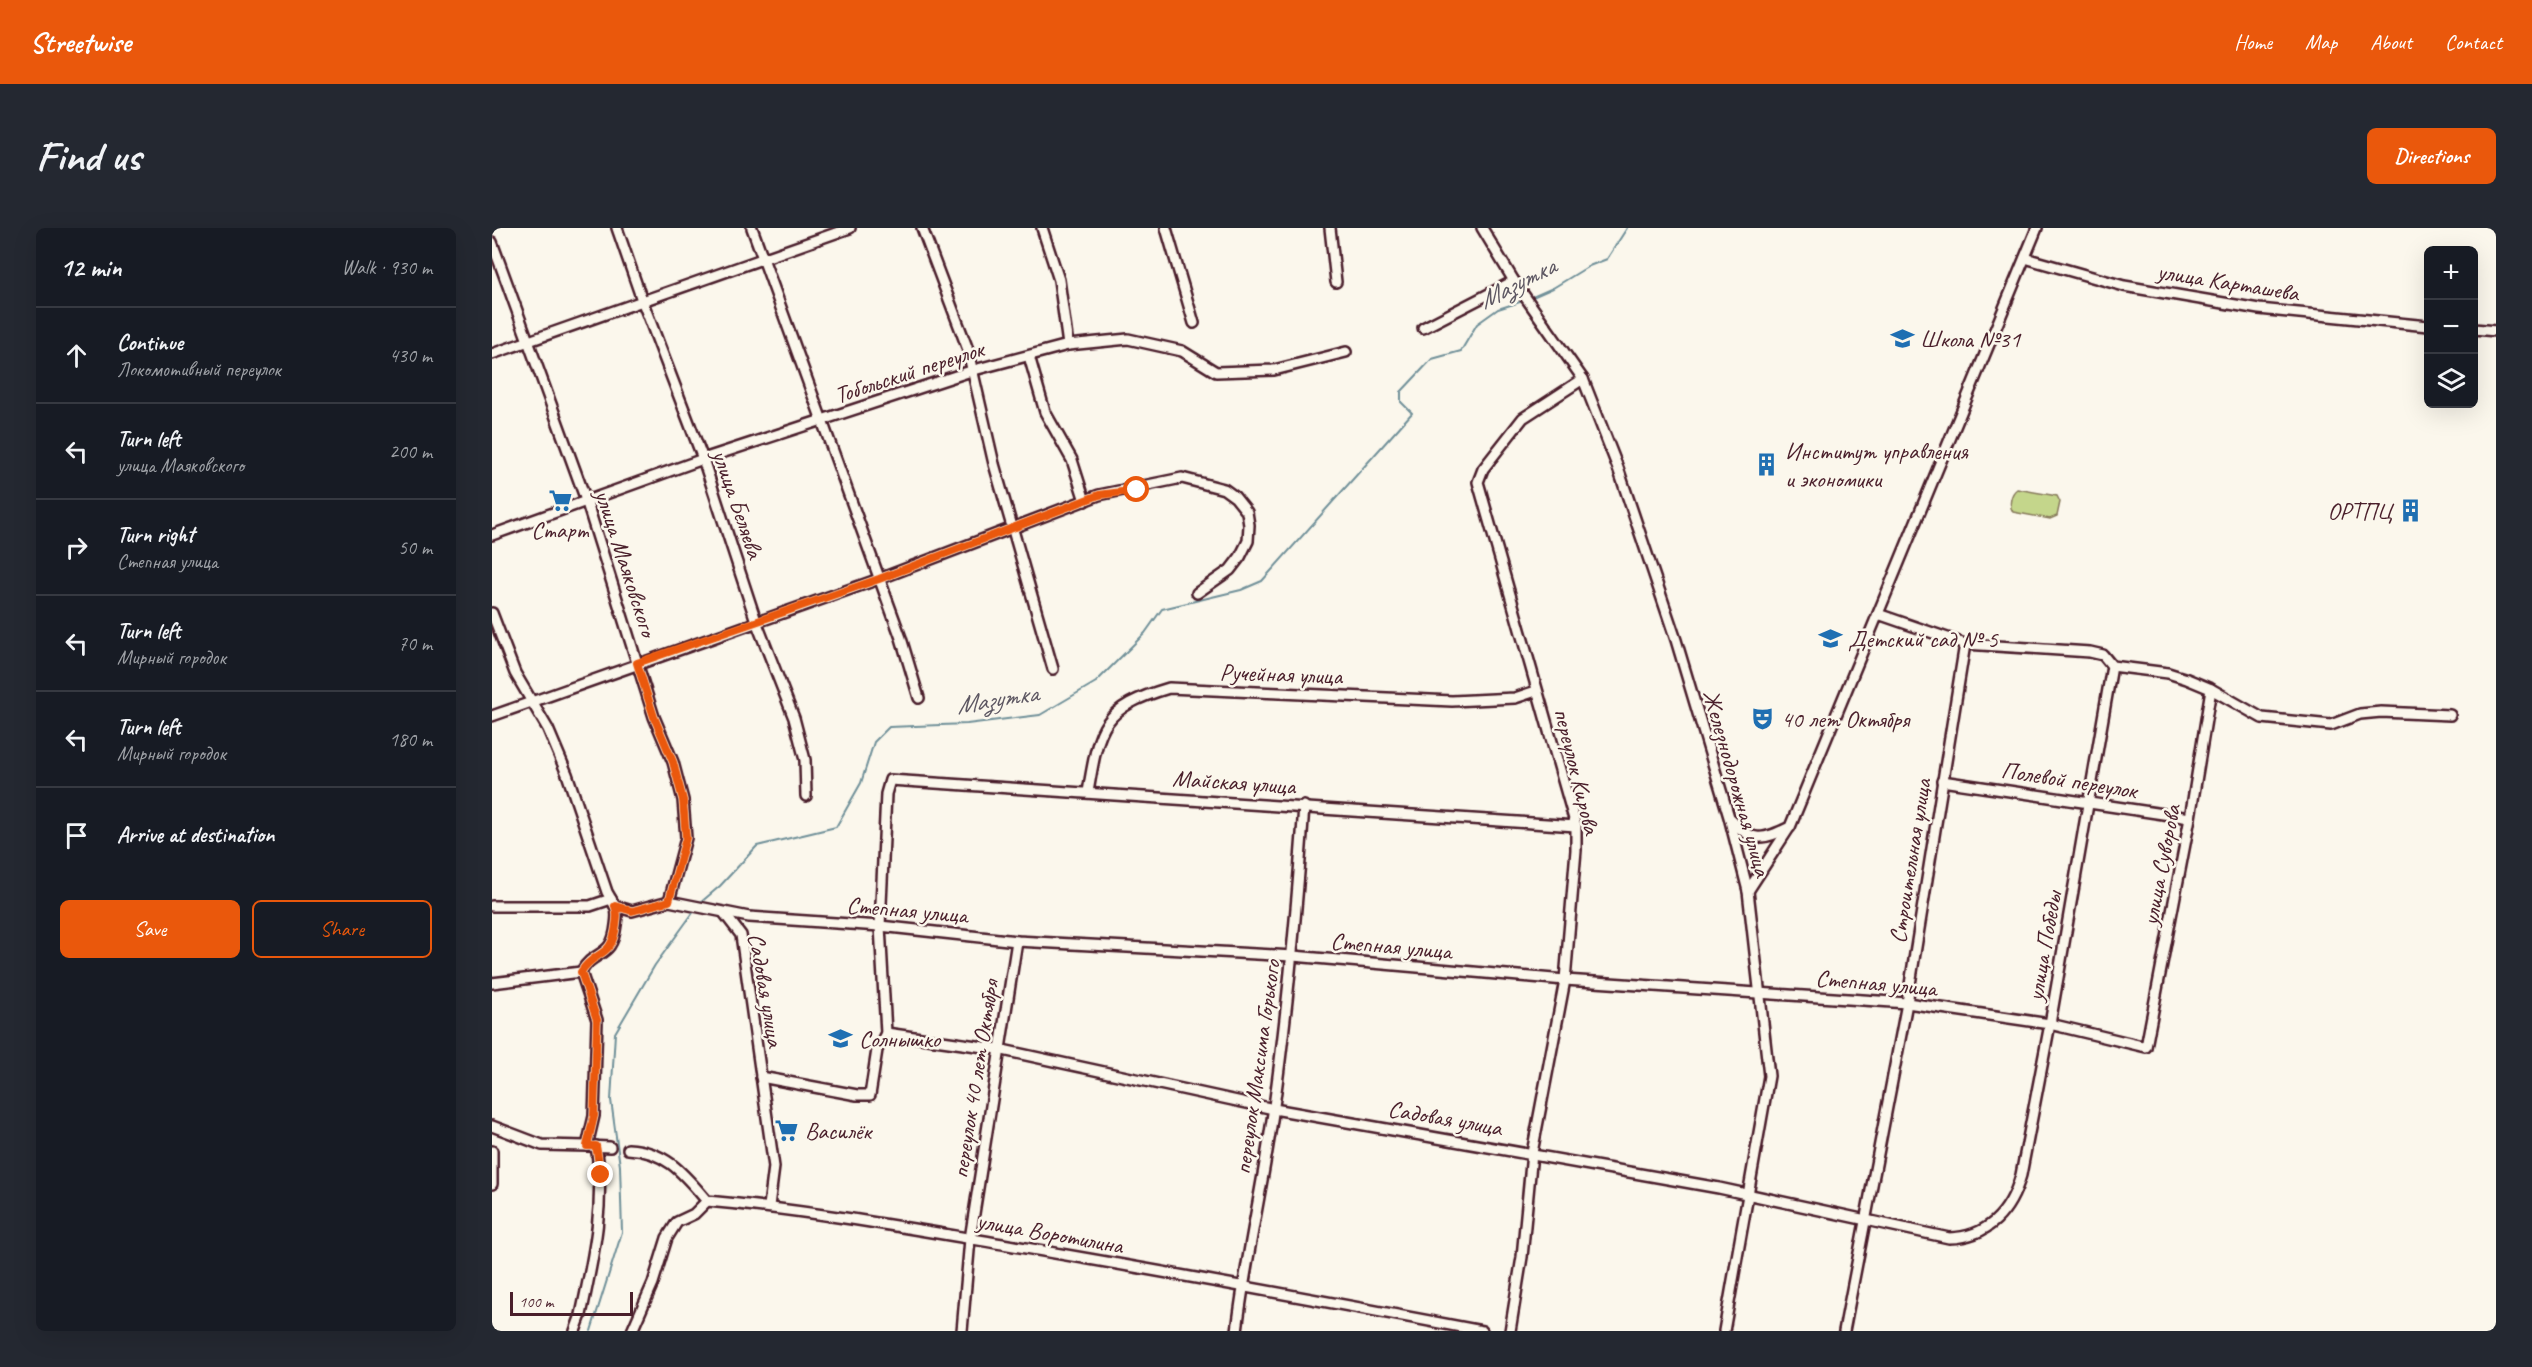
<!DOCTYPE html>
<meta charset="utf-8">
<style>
body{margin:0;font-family:Caveat,sans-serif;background:#242831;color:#f1f3f6}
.controls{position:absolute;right:18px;top:18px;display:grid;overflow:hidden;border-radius:9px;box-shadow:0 6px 24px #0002}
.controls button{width:54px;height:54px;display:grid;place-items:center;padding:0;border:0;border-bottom:2px solid #363941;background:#171b24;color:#f1f3f6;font:30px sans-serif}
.scale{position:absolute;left:18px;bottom:15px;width:123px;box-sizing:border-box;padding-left:6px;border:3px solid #4a1f2b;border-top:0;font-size:16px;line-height:21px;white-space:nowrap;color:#4a1f2b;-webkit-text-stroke:4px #fbf7ec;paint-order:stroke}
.stop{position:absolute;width:18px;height:18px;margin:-14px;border:4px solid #ea580c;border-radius:50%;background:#fff}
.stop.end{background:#ea580c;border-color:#fff;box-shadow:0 2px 6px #0008}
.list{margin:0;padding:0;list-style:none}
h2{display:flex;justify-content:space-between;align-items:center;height:78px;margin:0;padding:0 24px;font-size:26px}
h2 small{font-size:20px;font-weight:400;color:#9ea1a6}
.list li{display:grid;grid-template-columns:39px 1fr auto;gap:18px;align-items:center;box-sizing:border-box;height:96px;padding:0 24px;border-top:2px solid #363941}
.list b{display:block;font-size:22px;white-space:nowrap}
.list p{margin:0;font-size:20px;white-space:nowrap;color:#9ea1a6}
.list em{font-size:20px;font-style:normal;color:#9ea1a6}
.actions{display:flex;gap:12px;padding:18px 24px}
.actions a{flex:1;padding:14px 0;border:2px solid #ea580c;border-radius:9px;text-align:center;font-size:21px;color:#ea580c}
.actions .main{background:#ea580c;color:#fff}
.icon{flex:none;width:33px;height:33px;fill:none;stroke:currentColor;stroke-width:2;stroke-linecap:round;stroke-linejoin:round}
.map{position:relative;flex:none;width:2004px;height:1103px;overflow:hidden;border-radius:9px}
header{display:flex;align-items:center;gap:36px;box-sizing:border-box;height:84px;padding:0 30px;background:#ea580c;color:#fff}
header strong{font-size:28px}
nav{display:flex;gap:33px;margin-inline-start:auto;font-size:21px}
.intro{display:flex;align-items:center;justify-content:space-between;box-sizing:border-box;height:144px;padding:0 36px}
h1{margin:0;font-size:42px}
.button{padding:15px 27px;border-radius:9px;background:#ea580c;color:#fff;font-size:21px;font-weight:700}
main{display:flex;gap:36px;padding:0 36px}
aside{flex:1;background:#171b24;border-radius:9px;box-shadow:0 6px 24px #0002}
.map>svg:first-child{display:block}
.green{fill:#c4d68b;stroke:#877a5b;stroke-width:1.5}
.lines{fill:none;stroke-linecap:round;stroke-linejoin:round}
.stream{stroke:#709099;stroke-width:2}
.minor-casing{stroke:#4a1f2b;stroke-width:14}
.minor{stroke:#fbf7ec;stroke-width:9}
.route{stroke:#ea580c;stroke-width:8}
.labels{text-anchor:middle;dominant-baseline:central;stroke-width:5;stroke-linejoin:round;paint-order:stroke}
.street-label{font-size:24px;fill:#4a1f2b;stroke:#fbf7ec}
.poi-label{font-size:24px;fill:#4a1f2b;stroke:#fbf7ec;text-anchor:start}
.water-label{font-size:26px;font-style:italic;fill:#5d5762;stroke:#fbf7ec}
</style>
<header>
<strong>Streetwise</strong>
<nav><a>Home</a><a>Map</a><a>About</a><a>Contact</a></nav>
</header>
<div class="intro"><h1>Find us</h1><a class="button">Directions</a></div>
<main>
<aside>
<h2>12 min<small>Walk · 930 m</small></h2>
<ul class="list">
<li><svg class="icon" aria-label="ahead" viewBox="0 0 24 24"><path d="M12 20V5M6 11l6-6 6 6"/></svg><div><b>Continue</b><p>Локомотивный переулок</p></div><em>430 m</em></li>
<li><svg class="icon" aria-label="left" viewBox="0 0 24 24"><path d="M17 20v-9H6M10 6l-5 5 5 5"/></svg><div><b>Turn left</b><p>улица Маяковского</p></div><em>200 m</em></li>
<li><svg class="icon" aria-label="right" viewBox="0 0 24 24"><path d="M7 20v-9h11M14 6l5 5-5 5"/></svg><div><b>Turn right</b><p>Степная улица</p></div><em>50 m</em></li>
<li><svg class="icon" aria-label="left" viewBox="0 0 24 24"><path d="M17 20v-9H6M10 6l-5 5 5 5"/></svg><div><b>Turn left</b><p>Мирный городок</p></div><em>70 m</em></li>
<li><svg class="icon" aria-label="left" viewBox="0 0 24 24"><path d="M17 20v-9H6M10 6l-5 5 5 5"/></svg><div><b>Turn left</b><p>Мирный городок</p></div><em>180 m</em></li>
<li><svg class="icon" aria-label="arrive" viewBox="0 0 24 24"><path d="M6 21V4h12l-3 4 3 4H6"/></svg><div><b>Arrive at destination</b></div></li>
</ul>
<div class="actions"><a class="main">Save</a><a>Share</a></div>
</aside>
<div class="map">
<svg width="2004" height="1103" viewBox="0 0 2004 1103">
<rect width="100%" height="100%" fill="#fbf7ec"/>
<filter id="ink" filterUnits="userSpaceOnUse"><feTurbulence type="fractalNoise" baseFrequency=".0167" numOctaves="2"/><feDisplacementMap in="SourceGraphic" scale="12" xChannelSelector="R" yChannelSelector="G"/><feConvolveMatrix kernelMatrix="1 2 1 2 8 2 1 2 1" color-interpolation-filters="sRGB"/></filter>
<g filter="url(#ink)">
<!-- green -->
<path class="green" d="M 1525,261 L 1565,268 L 1568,274 L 1565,288 L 1558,291 L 1521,284 C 1516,277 1519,265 1525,261 Z"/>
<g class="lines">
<!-- stream -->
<g class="stream">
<polyline points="1036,71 1061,60 1097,38 1115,31 1135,0"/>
<polyline points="208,675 228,658 265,618 344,599 369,555 382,514 397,499 475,496 548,487 604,454 653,405 670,381 749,362 770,353 920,185 909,174 909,164 940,131 969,123 985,96 1006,81 1031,73"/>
<polyline points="99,1103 130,1004 128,938 119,872 123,805 163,737 203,682"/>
</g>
<defs>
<g id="minor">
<polyline points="125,0 150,72 211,231 264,393 302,490 313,532 314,568"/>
<polyline points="260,0 409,410 427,470"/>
<polyline points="430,0 475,119 502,236 561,441"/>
<polyline points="550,0 567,52 576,117"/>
<polyline points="674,0 702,95"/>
<polyline points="838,0 844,54"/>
<polyline points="990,0 1022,53 1091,151 1126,240 1184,412 1237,589 1256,663 1277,848 1232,1103"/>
<polyline points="0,14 95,275 162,489 181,534 191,572 194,610 177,673"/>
<polyline points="1533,30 1632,58 1767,81 1936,98"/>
<polyline points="931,100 1022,53"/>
<polyline points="1982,101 2004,103"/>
<polyline points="0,126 358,0"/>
<polyline points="537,128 553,184 580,232 593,273"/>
<polyline points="0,307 211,231 482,142 576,117 636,111 690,123 724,144 782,142 854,124"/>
<polyline points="0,385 23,445 56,501 75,546 115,664 123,678 140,683 177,673 257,689 388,698 525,713 801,728 1073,752 1415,775 1558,796 1654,819 1698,590 1719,461"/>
<polyline points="1386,386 1473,416 1598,424 1611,427 1620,438 1676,445 1695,451 1719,461 1770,490 1839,497 1868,486 1889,484 1958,487"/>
<polyline points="0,488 387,351 607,267 690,250 732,261 743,269 755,284 757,297 756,313 748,329 738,342 705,365"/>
<polyline points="1450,553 1698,590"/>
<path d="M 596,564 C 607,499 609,480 677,460 L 960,473 L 1023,470 L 1044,463"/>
<path d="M 1239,591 C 1260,616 1271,612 1298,599 L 1545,0"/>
<polyline points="1256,663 1297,600"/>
<polyline points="0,678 98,678 119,671"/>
<polyline points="232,685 249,707 282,939 277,978"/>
<polyline points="0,755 89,744"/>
<path d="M 394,805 L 506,821 L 782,881 L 1227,960 L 1457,1010 C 1497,1009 1519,983 1529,947 L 1558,796 L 1620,438"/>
<polyline points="269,849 365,867 378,867 385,822 394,805 388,698 394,566 398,552 1084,598"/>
<polyline points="0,898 50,917 95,918"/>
<path d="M 118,919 L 95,918 L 102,888 L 105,792 L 89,744 C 103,720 120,732 124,697 C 125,690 126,684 123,678"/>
<path d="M 136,921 C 174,923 191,945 215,973 C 316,982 416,1000 516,1017 C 674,1044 832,1073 990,1103"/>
<polyline points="0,923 0,956"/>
<path d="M 83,1103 L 89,1087 C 101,1030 114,976 104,918"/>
<polyline points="140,1103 161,1055 175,1010 185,994 202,986 215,973"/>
<polyline points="470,1103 478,1011 525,713"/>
<path d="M 745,1103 C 754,1027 772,953 782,878 C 796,778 805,679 812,578"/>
<polyline points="1018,1103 1030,1029 1040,925 1073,752 1084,622 1084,598 986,254 991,241 1031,190 1091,151"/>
<polyline points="1352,1103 1415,775 1473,416"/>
</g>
</defs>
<!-- minor casing -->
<use href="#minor" class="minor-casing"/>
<!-- minor -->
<use href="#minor" class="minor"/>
</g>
</g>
<g class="lines" filter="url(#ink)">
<!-- route -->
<path class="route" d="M 109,947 L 104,918 L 95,918 L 102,888 L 105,792 L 89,744 C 103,721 120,732 124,697 C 125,690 126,684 123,678 L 140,683 L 177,673 L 194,610 L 191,572 L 181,534 L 162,489 L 145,435 L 387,351 L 607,267 L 645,262"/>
</g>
<!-- icons -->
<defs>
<symbol id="school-bare" viewBox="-9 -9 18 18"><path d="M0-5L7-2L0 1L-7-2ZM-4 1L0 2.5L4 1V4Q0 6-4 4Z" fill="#1f6fb2" stroke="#fbf7ec" stroke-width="2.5" paint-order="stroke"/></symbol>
<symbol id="building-bare" viewBox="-9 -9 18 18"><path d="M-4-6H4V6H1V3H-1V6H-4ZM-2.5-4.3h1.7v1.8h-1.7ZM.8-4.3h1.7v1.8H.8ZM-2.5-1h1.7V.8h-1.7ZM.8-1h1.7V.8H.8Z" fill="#1f6fb2" stroke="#fbf7ec" stroke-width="2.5" paint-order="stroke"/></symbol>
<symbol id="supermarket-bare" viewBox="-9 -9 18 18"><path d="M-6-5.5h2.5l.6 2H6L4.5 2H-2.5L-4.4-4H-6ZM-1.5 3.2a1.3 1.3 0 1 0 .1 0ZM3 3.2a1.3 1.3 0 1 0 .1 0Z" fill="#1f6fb2" stroke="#fbf7ec" stroke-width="2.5" paint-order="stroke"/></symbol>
<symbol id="theatre-bare" viewBox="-9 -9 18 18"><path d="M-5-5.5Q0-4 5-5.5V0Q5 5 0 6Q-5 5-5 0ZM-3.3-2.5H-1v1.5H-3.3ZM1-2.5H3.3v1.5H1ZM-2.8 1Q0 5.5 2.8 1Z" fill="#1f6fb2" stroke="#fbf7ec" stroke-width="2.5" paint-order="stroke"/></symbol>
</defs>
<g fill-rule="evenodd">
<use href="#school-bare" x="1394" y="94" width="33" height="33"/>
<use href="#building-bare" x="1258" y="220" width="33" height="33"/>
<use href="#supermarket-bare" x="52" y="256" width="33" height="33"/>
<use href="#building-bare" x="1902" y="266" width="33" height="33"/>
<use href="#school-bare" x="1322" y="394" width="33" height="33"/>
<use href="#theatre-bare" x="1254" y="474" width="33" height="33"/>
<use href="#school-bare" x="332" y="794" width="33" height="33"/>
<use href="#supermarket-bare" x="278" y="886" width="33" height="33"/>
</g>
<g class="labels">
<!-- street labels -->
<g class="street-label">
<text transform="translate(1736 54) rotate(9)">улица Карташева</text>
<text transform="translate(417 144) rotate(-18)">Тобольский переулок</text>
<text transform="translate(246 276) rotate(71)">улица Беляева</text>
<text transform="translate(134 335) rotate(72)">улица Маяковского</text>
<text transform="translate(789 446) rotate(2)">Ручейная улица</text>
<text transform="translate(1085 543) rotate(76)">переулок Кирова</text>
<text transform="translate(1577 552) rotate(9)">Полевой переулок</text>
<text transform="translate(742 554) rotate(4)">Майская улица</text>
<text transform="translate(1245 555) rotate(74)">Железнодорожная улица</text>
<text transform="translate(1418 633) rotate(-81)">Строительная улица</text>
<text transform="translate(1669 637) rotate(-79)">улица Суворова</text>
<text transform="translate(415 682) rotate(5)">Степная улица</text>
<text transform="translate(899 718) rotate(5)">Степная улица</text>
<text transform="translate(1552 718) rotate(-80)">улица Победы</text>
<text transform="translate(1384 755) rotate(5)">Степная улица</text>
<text transform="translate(274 762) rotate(80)">Садовая улица</text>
<text transform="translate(765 839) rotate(-82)">переулок Максима Горького</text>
<text transform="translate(483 851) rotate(-81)">переулок 40 лет Октября</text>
<text transform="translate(953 890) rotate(10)">Садовая улица</text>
<text transform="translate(558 1005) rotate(10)">улица Воротилина</text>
</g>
<!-- poi labels -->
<g class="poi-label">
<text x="1428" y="111">Школа №31</text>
<text x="1293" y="223">Институт управления<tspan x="1293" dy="28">и экономики</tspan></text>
<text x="1900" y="283" text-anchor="end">ОРТПЦ</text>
<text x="68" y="302" text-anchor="middle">Старт</text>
<text x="1356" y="411">Детский сад № 5</text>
<text x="1289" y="491">40 лет Октября</text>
<text x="367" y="811">Солнышко</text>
<text x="313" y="903">Василёк</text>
</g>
<!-- water labels -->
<g class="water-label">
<text transform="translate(1025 55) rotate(-27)">Мазутка</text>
<text transform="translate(505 471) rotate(-9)">Мазутка</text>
</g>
</g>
</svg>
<div class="controls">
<button>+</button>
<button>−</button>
<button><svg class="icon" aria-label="layers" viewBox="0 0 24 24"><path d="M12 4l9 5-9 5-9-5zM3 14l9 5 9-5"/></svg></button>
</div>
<div class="scale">100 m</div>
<div class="stop" style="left:645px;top:262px"></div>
<div class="stop end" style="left:109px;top:947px"></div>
</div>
</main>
